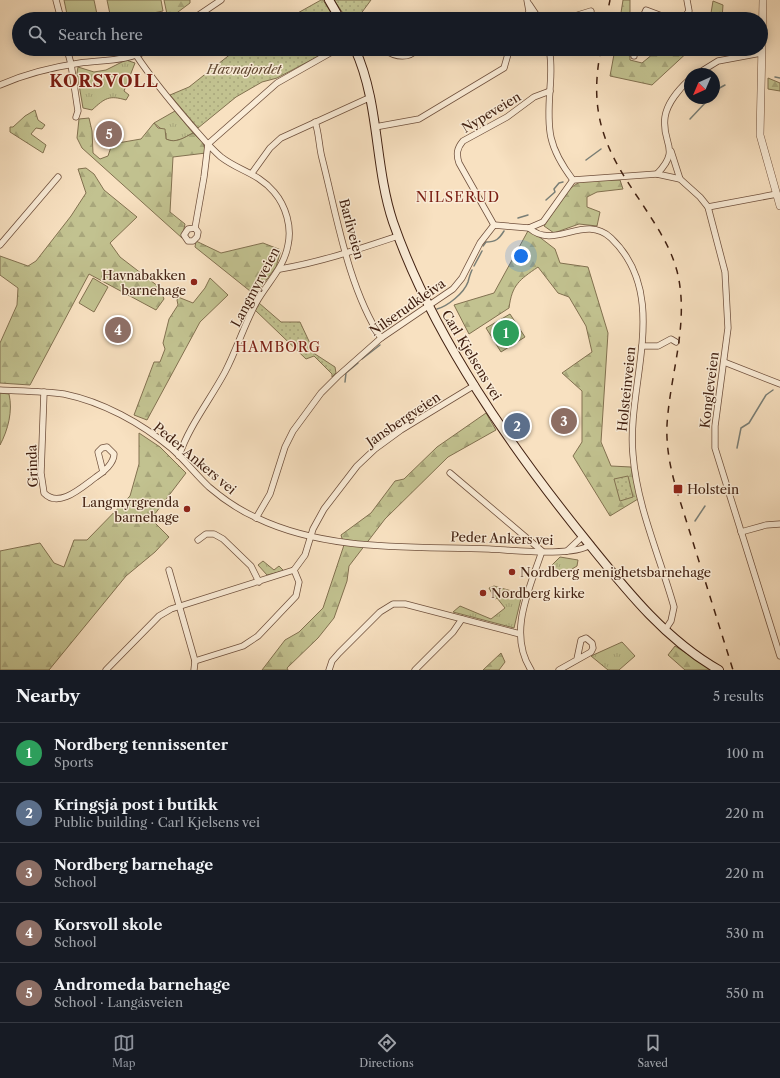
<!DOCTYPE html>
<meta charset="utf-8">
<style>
body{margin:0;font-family:"Libre Caslon Text",serif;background:#20242c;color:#f1f3f6}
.compass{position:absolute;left:684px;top:68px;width:36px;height:36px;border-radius:50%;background:#171b24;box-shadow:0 2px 10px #0003;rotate:224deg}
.you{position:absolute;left:521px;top:256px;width:14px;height:14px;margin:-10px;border:3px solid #fff;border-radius:50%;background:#1a73e8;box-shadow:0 0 0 6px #1a73e833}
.badge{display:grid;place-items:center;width:26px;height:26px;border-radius:50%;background:#8c9099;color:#fff;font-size:13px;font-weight:700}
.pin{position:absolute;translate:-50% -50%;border:2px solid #fff;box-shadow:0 1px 4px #0006}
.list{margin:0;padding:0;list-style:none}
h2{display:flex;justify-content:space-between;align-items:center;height:52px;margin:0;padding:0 16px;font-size:17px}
h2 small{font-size:13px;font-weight:400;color:#9ea1a6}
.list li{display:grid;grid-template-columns:26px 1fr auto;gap:12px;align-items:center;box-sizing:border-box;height:60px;padding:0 16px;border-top:1px solid #363941}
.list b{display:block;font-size:15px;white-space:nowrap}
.list p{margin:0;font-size:13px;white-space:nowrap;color:#9ea1a6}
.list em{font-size:13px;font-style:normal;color:#9ea1a6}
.icon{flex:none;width:22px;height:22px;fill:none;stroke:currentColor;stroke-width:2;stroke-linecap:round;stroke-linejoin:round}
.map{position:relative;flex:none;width:780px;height:670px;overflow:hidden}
.search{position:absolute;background:#171b24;box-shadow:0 2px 10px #0003;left:12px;right:12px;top:12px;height:44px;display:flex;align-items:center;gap:10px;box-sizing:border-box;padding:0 14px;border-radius:22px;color:#9ea1a6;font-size:15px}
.sheet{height:352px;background:#171b24}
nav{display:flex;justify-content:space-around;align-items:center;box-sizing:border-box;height:56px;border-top:1px solid #363941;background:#171b24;font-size:11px;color:#9ea1a6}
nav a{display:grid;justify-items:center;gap:2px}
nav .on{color:#8c9099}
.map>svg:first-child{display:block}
.grass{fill:url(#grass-tufts);stroke:#827150}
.forest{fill:url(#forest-firs);stroke:#827150}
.park{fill:url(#park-dots);stroke:#827150}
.garden{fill:#c2c290;stroke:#827150}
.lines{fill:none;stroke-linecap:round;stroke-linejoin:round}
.stream{stroke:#797e76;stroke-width:1.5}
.minor-casing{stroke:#6f503d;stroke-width:7}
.tertiary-casing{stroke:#6f503d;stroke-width:8}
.secondary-casing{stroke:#412011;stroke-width:10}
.minor{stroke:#faecd7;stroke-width:5.5}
.tertiary{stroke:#faecd7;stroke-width:7}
.secondary{stroke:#faecd7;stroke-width:8}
.rail{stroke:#412011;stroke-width:1.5;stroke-dasharray:7 7;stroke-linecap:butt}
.poi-dot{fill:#8f2418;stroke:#faecd7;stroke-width:1.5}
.labels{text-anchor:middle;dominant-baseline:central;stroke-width:3;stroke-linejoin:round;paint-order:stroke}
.park-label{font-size:13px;font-style:italic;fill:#614831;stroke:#faecd7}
.street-label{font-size:13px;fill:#412011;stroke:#faecd7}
.poi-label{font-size:13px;fill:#412011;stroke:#faecd7;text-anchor:start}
.neighbourhood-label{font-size:14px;letter-spacing:1px;fill:#7a1f14;stroke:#faecd7}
.district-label{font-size:17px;font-weight:bold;letter-spacing:1px;fill:#7a1f14;stroke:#faecd7}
</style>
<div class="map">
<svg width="780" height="670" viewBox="0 0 780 670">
<defs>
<pattern id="grass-tufts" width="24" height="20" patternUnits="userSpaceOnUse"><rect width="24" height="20" fill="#c2c290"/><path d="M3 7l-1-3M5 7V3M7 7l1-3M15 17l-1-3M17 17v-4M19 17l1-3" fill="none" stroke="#a8a67b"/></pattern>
<pattern id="forest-firs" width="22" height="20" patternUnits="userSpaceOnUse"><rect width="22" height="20" fill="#c2c290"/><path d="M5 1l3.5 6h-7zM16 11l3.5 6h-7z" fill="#a8a67b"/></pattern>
<pattern id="park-dots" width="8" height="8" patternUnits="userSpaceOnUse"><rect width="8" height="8" fill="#c2c290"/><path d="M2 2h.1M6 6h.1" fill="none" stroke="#a8a67b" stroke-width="1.8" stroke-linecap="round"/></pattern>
</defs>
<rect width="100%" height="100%" fill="#f8e1c1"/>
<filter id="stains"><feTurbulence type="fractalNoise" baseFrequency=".005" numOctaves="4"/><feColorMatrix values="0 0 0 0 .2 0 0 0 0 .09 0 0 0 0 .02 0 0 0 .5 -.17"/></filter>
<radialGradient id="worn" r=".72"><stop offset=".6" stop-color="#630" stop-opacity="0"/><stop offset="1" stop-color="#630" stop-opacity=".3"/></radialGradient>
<!-- grass -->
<g class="grass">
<path d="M 126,60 L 135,63 L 124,91 L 129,95 L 126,100 C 109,95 105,98 92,110 L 83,108 L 77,73 L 78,67 L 94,72 L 106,70 Z"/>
<path d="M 175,111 L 193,133 C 185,137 176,144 166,139 L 166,133 L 154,123 Z"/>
<polygon points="560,557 578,560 577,566 567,572 544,573"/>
<polygon points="263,561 274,570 279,566 284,571 267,575 258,565"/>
<polygon points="494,586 522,594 514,628 453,612 460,606 491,619 505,608 497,598 495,599 489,588"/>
<polygon points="622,642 635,656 619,670 608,670 591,656"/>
</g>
<!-- forest -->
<g class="forest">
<polygon points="164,0 190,0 190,3 174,15 175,19 168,19"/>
<polygon points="623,0 630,0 630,19 620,19"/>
<polygon points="713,1 723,5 722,19 710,19"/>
<polygon points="615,49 630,49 630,60 642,63 659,49 691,49 652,85 610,76"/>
<polygon points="768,78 780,83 780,91 768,89"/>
<polygon points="35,110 38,120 45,125 42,129 36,128 31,134 46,145 43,153 10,132 10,127 13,127 25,116"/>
<path d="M 89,118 L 92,131 L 93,153 L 100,159 L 108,156 L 112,144 L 141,139 L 154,123 L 158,128 L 165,129 L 166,139 C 176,144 185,137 193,133 L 203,143 L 206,153 L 173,157 L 170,212 L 185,224 L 182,238 L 82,148 L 77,138 L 79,119 Z"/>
<polygon points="86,168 94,174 104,190 137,217 110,243 120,257 159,287 164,299 156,310 89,274 30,385 0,383 0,343 17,305 18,288 0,275 0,256 28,266 36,261 71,216 86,193 78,169"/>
<path d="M 586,180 L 620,180 L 623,189 L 597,192 L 587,197 L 587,207 L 600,212 L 597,226 L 579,224 L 554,233 L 544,226 C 556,209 565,185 586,180 Z"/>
<path d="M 529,229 L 555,249 L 560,263 L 588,267 L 608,333 L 601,442 L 611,466 L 631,467 L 638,499 L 610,516 L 573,456 L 582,442 L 582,391 L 562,373 L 592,352 L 586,326 L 569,297 L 558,293 L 538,267 C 519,280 512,285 509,308 L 469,334 L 454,305 L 494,293 Z"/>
<polygon points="196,241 221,253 263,243 281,250 276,267 255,295 195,247"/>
<polygon points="210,278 228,295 200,322 147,420 134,415 154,362 160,362 165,349 163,343 169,319 178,305 177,300 178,297 193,303 205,288"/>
<path d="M 0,393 L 9,394 C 13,411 8,430 0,445 Z"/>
<polygon points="486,413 496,430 448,457 385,519 349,566 347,581 334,618 318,638 287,668 288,670 262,670 285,640 299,632 323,608 344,545 341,535 371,513 395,481 404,479 437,447"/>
<polygon points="139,433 160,447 186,473 151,519 169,537 155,552 126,576 49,670 0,670 0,551 40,543 54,563 64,567 74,540 87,540 130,496 139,464"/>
<polygon points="675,646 712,670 685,670 668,655"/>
<polygon points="501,653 505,662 499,670 483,670"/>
</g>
<!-- park -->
<g class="park">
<polygon points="321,0 323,0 335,19 287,19"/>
<polygon points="334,0 371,0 357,19 347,19"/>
<polygon points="237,49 332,49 277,78 262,82 236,97 198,128 170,95 189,87"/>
<polygon points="259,303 281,322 300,322 315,354 335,367 336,373 332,377 332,374 314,356 306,359 255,310"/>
<polygon points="628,476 633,497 620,501 614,479"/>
</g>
<!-- garden -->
<g class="garden">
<polygon points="64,0 94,0 98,19 68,19"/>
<polygon points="107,0 161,0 163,11 124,19 111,19"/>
<polygon points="93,278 108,287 94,312 79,303"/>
<polygon points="510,314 525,337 501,352 486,328"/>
</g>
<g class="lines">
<!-- stream -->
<g class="stream">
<polyline points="775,77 780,78"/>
<polyline points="714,91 725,85"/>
<polyline points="690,119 706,102 707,98"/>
<polyline points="586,160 601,149"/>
<polyline points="546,200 555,192 554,189 559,183 563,182"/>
<polyline points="518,218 528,215"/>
<path d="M 483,246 L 486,242 C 496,242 499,239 504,231"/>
<polyline points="474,266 482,251"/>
<path d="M 437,309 C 448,306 464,293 468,282 C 469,278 470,274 472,270"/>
<polyline points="362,359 380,345"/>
<polyline points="345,382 346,373 358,363"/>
<polyline points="737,448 741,428 749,423 766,395 773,390"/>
<polyline points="695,521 705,506"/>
</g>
<defs>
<g id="minor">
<polyline points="56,0 61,19"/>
<polyline points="527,0 529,11 527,19"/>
<polyline points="529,4 539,19"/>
<polyline points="193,19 221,0"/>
<polyline points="565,19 591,11"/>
<polyline points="642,19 646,10 670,19"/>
<polyline points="683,19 689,11 687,0"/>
<polyline points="67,49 71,64 78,111 76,117"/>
<path d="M 383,49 C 395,57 407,60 418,49"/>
<path d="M 549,49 C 552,62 551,76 550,89 C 547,130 548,147 573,180"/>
<path d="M 136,55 C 152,79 171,102 190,124 C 200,135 210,148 221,157 C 239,171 258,173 274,192 C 286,206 292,227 288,245 C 284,268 267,283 256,303 C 244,325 237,349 225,372 C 210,400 189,426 179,456"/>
<polyline points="634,56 634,49"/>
<polyline points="697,74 718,61 761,53"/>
<path d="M 690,79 C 680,88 667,103 665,117 C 661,144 682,148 657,174 L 680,179 L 700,197 L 708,207 L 725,272 L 728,328 L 715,426 L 715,448 L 780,656"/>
<path d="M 0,85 C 25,74 53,67 80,63 C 103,60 130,61 149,49"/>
<path d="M 315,122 C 319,132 319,147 322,158 C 337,217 348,287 381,338"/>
<polyline points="375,127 419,119 504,68 508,54 507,49"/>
<polyline points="671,151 680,179"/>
<polyline points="252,173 270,148 281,138 371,97"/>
<polyline points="708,207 777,194"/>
<path d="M 494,225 L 459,163 C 456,154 457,148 463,141 L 507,117 L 534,97 L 550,91"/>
<polyline points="195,228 198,232 197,237 193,241 188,241 184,235 188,229 195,228 204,177 208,144 277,83 337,49"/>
<path d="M 529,228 C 555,251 584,213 611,238 C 672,296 626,384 633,455 C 637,507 660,557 674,607 L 671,621 L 665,630"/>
<polyline points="0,245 58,177"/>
<path d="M 280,269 C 321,262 359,249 398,236"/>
<polyline points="642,346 658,346 671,339 676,342"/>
<polyline points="724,362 780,384"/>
<path d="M 0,390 C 21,391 43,391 64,394 C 103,402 141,423 171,448 C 185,460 196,475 209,487 C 223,499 241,511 257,518 C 328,552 412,546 489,549 C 513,550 572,557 590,545"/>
<path d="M 44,392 L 41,473 L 44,493 C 59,509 82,487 96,477 C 104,472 114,463 114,454 L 107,447 L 102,448 L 98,452 L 103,472"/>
<path d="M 450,473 L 542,551 C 530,588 507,633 531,670"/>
<polyline points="256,518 270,494 285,447 293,431 321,393 338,376 381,338 453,289 462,278 480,243 494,225 529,228 543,222 573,180 657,174"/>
<polyline points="741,532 766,525 780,524"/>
<polyline points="198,540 206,534 214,534 223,539 251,566 259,582"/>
<polyline points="567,551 583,536"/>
<polyline points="169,570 195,661 194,670"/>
<polyline points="195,661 243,646 258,636 296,596 299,582 294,570"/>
<polyline points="106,670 159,616 171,609 294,570 305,555 313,529 324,509 357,466 375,449 401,430 475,385"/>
<polyline points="329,670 332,661 339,653 380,612 393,604 405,604 520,634"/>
<polyline points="415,670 453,632 462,619"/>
<polyline points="559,670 591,652 593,648 592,643 586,638 581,640 577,659"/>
</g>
<polyline id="tertiary" points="763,0 760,135 780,206"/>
<g id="secondary">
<polyline points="329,0 340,19"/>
<path d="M 355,49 C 380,104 374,165 393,222 C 433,337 513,450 589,544 C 627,591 666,640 719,670"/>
</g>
</defs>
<!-- minor casing -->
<use href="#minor" class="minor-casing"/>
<!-- tertiary casing -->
<use href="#tertiary" class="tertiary-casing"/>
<!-- secondary casing -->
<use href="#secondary" class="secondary-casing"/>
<!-- minor -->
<use href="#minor" class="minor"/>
<!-- tertiary -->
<use href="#tertiary" class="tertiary"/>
<!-- secondary -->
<use href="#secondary" class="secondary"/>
<!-- rail -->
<g class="rail">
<polyline points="606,19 610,0"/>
<path d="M 601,49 C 588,114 605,150 641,202 C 655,224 670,245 677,271 C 690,323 670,373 667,425 C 666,446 670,467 676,488 L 733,670"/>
</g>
</g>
<!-- markers -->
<g class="poi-dot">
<circle cx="194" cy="282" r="4"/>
<rect x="673" y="484" width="10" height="10" rx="2"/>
<circle cx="187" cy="509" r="4"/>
<circle cx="512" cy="572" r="4"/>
<circle cx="483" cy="593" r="4"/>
</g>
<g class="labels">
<!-- park labels -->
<g class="park-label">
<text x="244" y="69">Havnajordet</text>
</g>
<!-- street labels -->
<g class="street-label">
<text transform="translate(491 112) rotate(-31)">Nypeveien</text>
<text transform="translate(352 229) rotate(75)">Barliveien</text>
<text transform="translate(255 287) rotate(-62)">Langmyrveien</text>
<text transform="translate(407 307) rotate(-35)">Nilserudkleiva</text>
<text transform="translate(472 355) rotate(59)">Carl Kjelsens vei</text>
<text transform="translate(626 389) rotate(-84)">Holsteinveien</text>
<text transform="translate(709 390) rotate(-83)">Kongleveien</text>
<text transform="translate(403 419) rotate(-34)">Jansbergveien</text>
<text transform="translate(195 458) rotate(40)">Peder Ankers vei</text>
<text transform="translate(32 466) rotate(-92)">Grinda</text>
<text transform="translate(502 538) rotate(2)">Peder Ankers vei</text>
</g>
<!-- poi labels -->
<g class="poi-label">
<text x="186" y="275" text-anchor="end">Havnabakken<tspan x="186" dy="15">barnehage</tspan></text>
<text x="687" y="489">Holstein</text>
<text x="179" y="502" text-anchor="end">Langmyrgrenda<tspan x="179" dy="15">barnehage</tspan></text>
<text x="520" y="572">Nordberg menighetsbarnehage</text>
<text x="491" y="593">Nordberg kirke</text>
</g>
<!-- neighbourhood labels -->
<g class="neighbourhood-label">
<text x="458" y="197">NILSERUD</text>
<text x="278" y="347">HAMBORG</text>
</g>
<!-- district labels -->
<g class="district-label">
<text x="104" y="81">KORSVOLL</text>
</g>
</g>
<rect width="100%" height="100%" filter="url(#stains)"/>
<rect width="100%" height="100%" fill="url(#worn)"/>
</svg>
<svg class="compass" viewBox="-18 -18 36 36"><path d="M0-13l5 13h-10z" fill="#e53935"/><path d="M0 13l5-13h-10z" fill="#9ea1a6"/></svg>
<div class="you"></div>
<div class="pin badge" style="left:506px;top:333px;background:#2e9e5b">1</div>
<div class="pin badge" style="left:517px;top:426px;background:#5c6f8a">2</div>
<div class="pin badge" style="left:564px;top:421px;background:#8d6e63">3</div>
<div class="pin badge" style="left:118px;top:330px;background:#8d6e63">4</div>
<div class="pin badge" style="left:109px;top:134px;background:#8d6e63">5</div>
<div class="search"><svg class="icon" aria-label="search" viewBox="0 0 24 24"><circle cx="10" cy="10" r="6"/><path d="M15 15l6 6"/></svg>Search here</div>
</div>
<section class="sheet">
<h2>Nearby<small>5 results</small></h2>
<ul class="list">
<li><span class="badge" style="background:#2e9e5b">1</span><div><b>Nordberg tennissenter</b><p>Sports</p></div><em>100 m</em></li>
<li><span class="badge" style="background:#5c6f8a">2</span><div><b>Kringsjå post i butikk</b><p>Public building · Carl Kjelsens vei</p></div><em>220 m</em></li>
<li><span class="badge" style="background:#8d6e63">3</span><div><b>Nordberg barnehage</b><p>School</p></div><em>220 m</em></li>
<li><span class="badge" style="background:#8d6e63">4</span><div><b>Korsvoll skole</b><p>School</p></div><em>530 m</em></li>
<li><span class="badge" style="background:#8d6e63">5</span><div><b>Andromeda barnehage</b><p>School · Langåsveien</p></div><em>550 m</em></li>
</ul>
</section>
<nav>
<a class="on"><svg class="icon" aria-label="map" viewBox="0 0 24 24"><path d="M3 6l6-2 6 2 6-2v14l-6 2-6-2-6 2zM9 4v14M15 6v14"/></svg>Map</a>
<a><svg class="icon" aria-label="directions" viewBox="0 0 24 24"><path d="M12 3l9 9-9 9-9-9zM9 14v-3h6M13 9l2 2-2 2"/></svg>Directions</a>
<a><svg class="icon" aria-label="saved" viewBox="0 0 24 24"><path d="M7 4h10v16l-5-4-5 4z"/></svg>Saved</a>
</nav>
